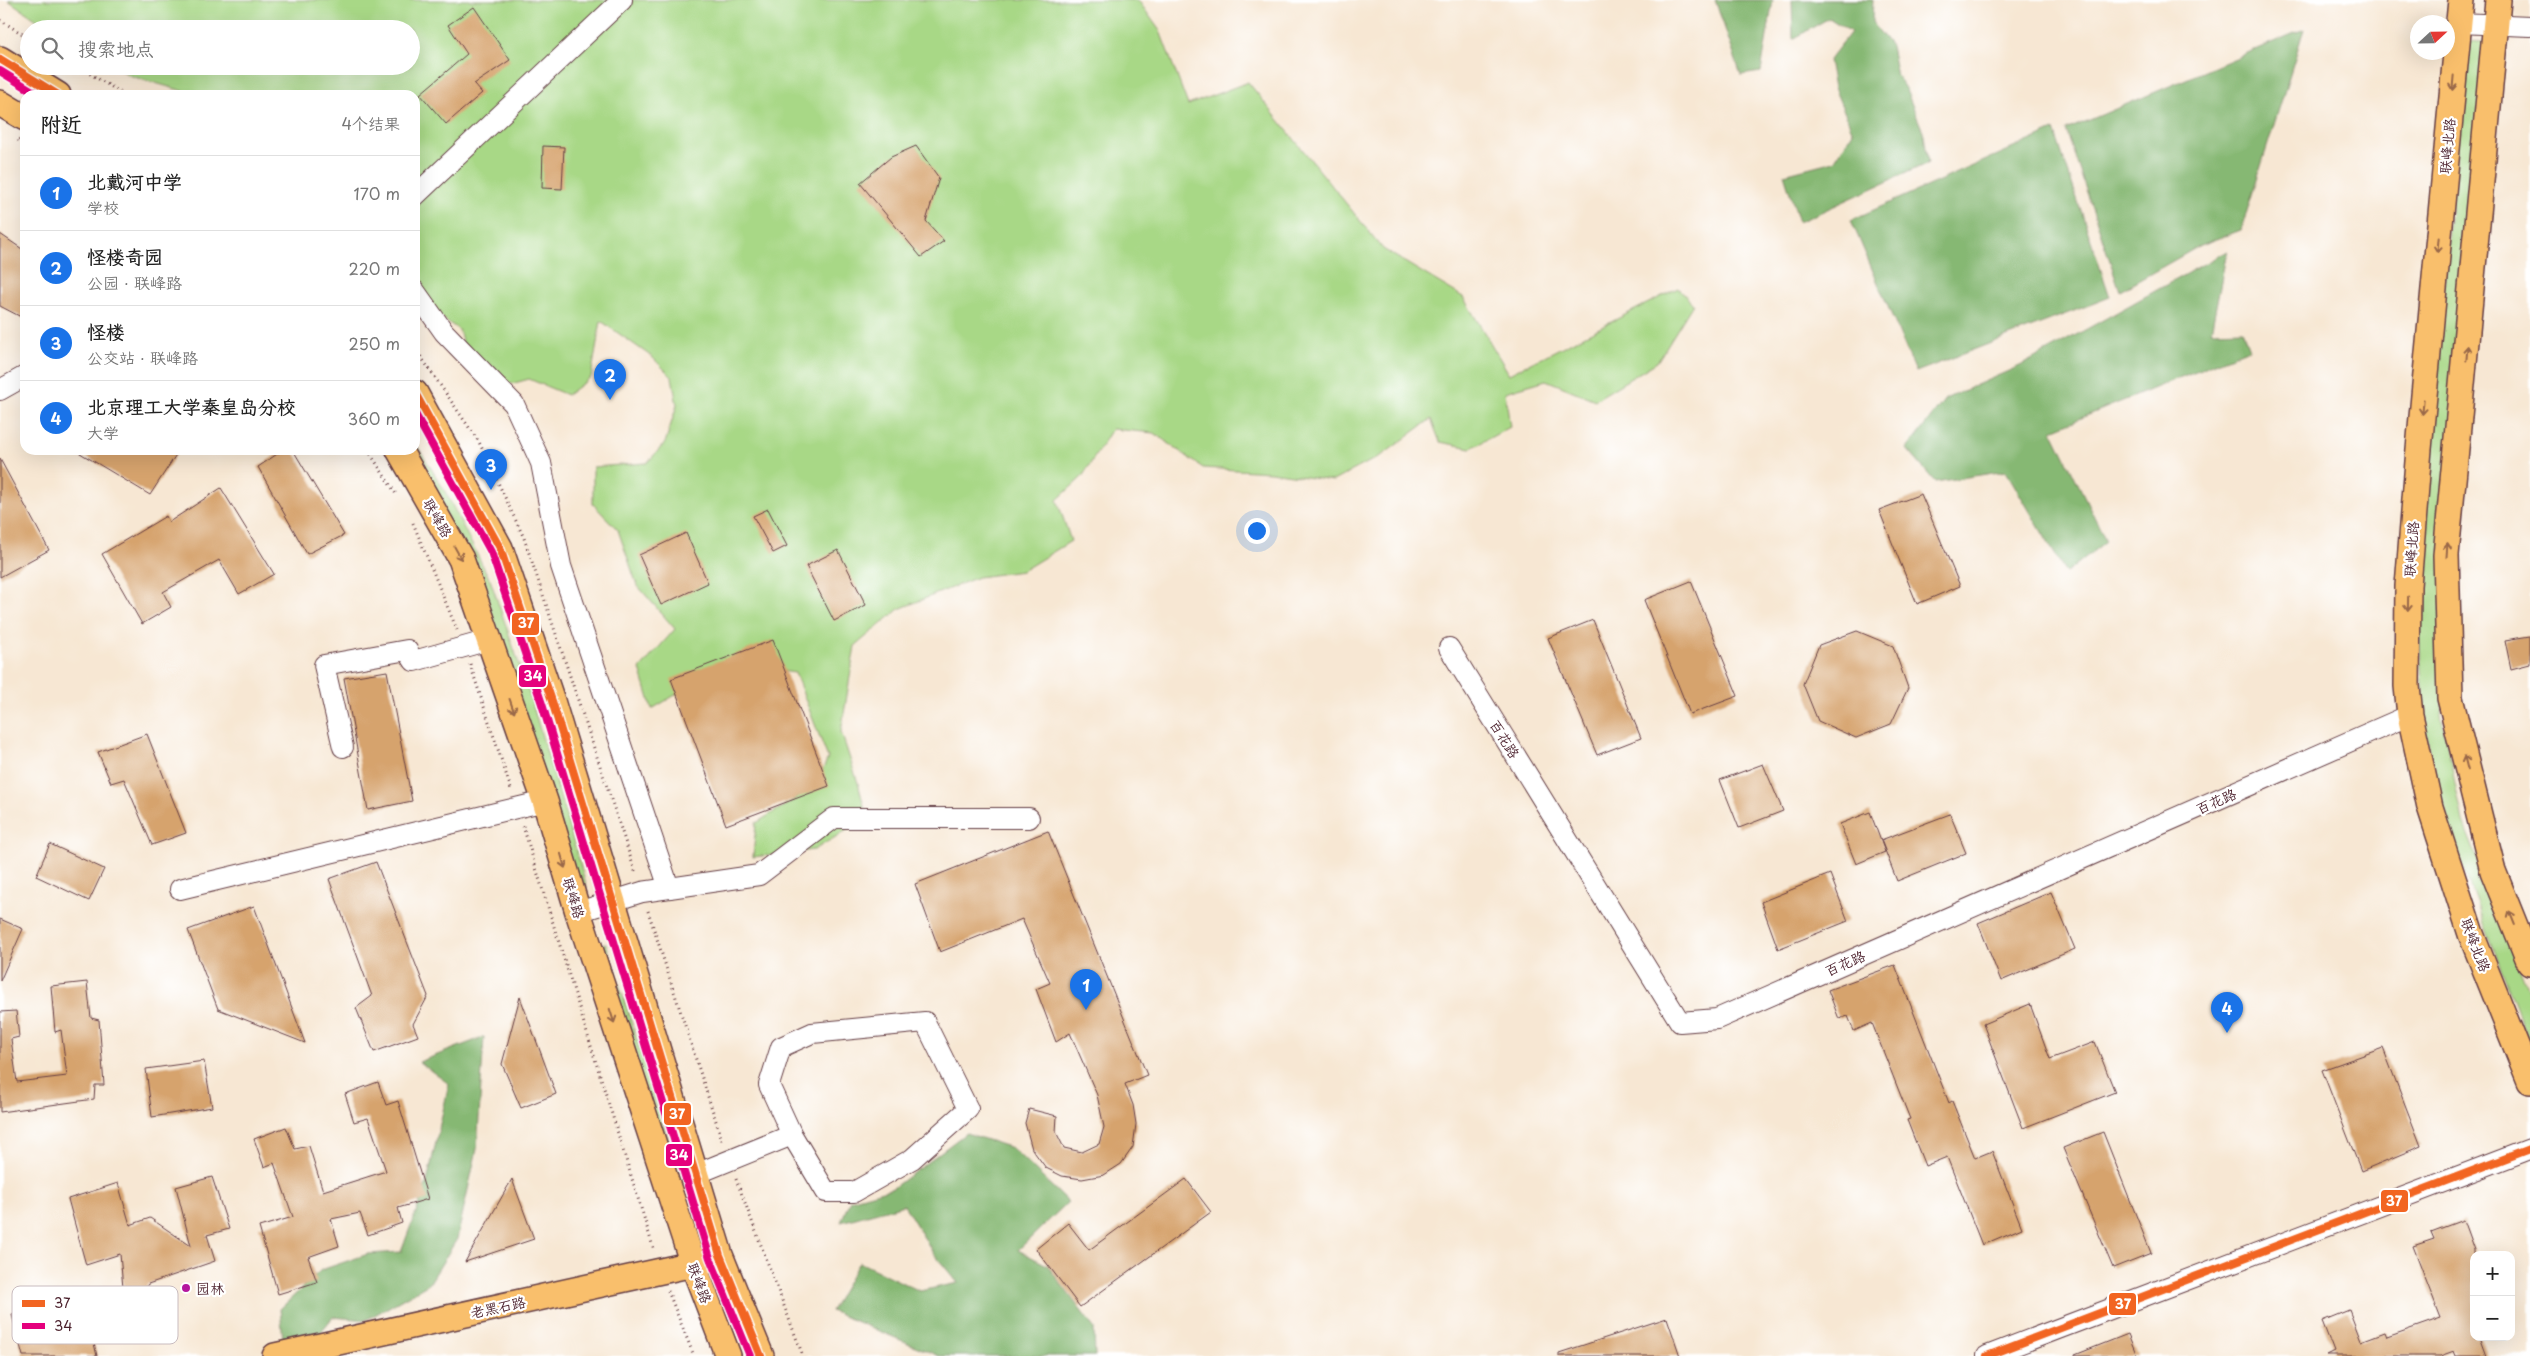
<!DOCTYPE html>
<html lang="zh">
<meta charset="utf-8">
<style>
body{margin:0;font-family:"Playpen Sans","LXGW WenKai TC",sans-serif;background:#f2f2f2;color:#222}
.controls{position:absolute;right:15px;bottom:15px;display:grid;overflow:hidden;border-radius:10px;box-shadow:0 5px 20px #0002}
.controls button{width:45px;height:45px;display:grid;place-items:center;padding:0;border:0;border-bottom:1px solid #e0e0e0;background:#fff;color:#222;font:25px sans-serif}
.compass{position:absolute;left:2410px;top:15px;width:45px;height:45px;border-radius:50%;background:#fff;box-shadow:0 5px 20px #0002;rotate:68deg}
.you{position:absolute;left:1256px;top:530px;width:18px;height:18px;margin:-12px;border:4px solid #fff;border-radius:50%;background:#1a73e8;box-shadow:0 0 0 8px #1a73e833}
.badge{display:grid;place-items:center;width:32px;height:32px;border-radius:50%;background:#1a73e8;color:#fff;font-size:16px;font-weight:700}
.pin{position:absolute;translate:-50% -41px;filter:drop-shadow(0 1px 2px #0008)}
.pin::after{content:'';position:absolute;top:26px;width:18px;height:15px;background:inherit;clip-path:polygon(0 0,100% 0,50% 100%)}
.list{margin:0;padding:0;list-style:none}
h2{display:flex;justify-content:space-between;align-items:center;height:65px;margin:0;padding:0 20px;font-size:21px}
h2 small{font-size:16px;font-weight:400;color:#767676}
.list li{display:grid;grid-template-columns:32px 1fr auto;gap:15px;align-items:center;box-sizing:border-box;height:75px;padding:0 20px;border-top:1px solid #e0e0e0}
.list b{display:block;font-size:19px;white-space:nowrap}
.list p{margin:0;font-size:16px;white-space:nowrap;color:#767676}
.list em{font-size:16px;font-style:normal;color:#767676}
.icon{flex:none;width:28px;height:28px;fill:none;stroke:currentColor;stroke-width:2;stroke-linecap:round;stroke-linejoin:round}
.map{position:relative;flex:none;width:2530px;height:1356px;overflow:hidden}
.search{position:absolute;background:#fff;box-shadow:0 5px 20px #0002;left:20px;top:20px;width:400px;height:55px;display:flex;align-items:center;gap:12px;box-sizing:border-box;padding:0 18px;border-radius:28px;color:#767676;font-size:19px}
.panel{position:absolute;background:#fff;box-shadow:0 5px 20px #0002;left:20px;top:90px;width:400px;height:365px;border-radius:15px}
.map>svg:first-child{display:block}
.green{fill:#a8d886;stroke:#797c58}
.forest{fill:#86b873;stroke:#686c4f}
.building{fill:#d6a36d}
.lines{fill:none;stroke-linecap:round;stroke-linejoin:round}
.minor-casing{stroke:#643d44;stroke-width:22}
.major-casing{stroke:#643d44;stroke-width:28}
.path{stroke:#643d44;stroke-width:3;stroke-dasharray:1 4;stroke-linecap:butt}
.minor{stroke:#fff;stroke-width:20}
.major{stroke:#f9bf6c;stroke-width:25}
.bus-1-casing{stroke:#fff;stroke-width:11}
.bus-2-casing{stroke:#fff;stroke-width:11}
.bus-1{stroke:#f26522;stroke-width:8}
.bus-2{stroke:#e5007d;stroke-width:8}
.oneway{stroke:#996748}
.poi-dot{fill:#b5179e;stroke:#fff;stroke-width:2}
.labels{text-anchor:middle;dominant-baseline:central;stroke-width:4.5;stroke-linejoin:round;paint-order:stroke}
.street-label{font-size:14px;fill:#4a1f2b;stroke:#fff}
.poi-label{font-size:14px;fill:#4a1f2b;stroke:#fff;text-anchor:start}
.key{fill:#fff;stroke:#c9bcbf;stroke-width:1}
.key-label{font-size:14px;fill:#4a1f2b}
.line-badge{stroke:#fff;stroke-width:2}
.badge-label{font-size:14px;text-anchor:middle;font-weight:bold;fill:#fff}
</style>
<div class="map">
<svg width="2530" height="1356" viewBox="0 0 2530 1356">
<rect width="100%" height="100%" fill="#fff"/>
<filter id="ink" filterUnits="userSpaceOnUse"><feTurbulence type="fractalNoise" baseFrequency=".02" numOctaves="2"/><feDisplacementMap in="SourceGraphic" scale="10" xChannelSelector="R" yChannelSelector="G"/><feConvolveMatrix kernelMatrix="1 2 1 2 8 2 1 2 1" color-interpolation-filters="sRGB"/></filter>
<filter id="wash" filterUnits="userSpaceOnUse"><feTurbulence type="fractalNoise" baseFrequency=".0096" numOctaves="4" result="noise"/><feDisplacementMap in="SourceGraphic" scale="20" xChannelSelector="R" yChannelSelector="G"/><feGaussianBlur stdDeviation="1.12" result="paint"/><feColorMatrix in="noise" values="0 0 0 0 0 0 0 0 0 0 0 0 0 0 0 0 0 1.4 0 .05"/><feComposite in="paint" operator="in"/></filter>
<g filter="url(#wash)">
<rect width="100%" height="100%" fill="#f7e7d3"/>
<!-- green -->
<g class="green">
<polygon points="8,0 1138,0 1160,31 1188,105 1248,82 1383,249 1463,297 1509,374 1678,288 1693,304 1657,362 1595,400 1546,380 1505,392 1510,427 1471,448 1440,442 1431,419 1384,454 1333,481 1271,472 1203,468 1154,433 1112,429 1082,477 1057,500 1071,541 1022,571 978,577 899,609 855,646 841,732 858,783 867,818 814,850 753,857 756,823 815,787 828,758 795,673 773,670 692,685 652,709 640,669 675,629 637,585 618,530 593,504 593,467 647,463 665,443 677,405 672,377 652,357 601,321 591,377 567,395 529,379 493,389 471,371 459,330 432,311 415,289 415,95 197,95 131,76 114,66 411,66 411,29 50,29"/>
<polygon points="2467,41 2483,42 2441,715 2463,822 2530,995 2530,1044 2448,829 2424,725 2419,630 2426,473"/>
<polygon points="415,442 446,493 491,582 529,693 587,887 578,889 409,450 415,450"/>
<polygon points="606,943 703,1246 695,1249 597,946"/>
</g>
<!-- forest -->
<g class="forest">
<polygon points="1715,0 1773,0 1761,72 1741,75"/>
<polygon points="1792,0 1873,0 1872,22 1891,46 1897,76 1906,90 1924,134 1928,163 1799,222 1784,174 1834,161 1853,132 1834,88 1829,60 1851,32 1829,18 1793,39"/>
<polygon points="2304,29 2241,230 2201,245 2120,291 2066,130"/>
<polygon points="2054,130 2110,297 1916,372 1851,220"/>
<polygon points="2227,251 2211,331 2242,330 2249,349 2052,430 2106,541 2066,573 2006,471 1935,482 1907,449 1945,399 2022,365"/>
<polygon points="484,1037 477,1149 457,1239 429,1284 366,1320 333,1317 315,1339 283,1340 280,1309 321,1270 368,1254 401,1252 427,1182 449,1084 419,1062"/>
<polygon points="966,1133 1012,1148 1068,1202 1018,1250 1047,1265 1094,1328 1095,1356 939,1356 831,1311 859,1262 920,1291 958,1283 934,1254 904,1205 841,1222 850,1200 893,1188"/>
</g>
<g id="blocks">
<!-- building -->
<g class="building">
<polygon points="474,7 510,60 474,84 482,93 446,124 420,94 467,54 448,25"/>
<polygon points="543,146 564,147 562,189 542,188"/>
<polygon points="916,146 939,178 926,221 944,241 921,257 860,183 891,157"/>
<polygon points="0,234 25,251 25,319 0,306"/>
<polygon points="75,450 179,450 150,495"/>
<polygon points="283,450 293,450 344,535 307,554 258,467"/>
<polygon points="0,459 49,550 0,577"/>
<polygon points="221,488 274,574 239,594 219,560 163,592 171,607 142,624 102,554 166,516 169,522"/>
<polygon points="1921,494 1960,586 1917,604 1879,510"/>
<polygon points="768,509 787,546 773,553 753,516"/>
<polygon points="686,533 708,583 661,605 639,555"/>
<polygon points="838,550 866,605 834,621 806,566"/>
<polygon points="1691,581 1738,696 1690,714 1644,600"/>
<polygon points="1593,620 1641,738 1597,755 1548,638"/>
<polygon points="1857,631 1893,646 1908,688 1891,724 1856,738 1818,721 1803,684 1819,645"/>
<polygon points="2530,636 2530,664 2511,669 2505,640"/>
<polygon points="773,640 829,786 726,825 671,679"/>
<polygon points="387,671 412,801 368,810 344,678"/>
<polygon points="147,734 186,833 152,845 124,779 111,783 98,752"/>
<polygon points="1763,764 1783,811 1739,828 1720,780"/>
<polygon points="1870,812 1885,852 1856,864 1840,824"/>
<polygon points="1950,814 1966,853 1897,881 1881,840"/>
<polygon points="1048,831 1147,1075 1125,1084 1133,1105 1136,1124 1133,1147 1121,1164 1104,1175 1082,1179 1062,1176 1046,1168 1032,1149 1025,1123 1029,1109 1057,1116 1056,1132 1064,1148 1082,1152 1099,1144 1104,1127 1097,1095 1070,1033 1056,1042 1036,989 1050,983 1022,919 940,952 915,884"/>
<polygon points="50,844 104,869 89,901 36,876"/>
<polygon points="376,862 428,996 413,1024 418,1036 374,1052 356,1008 372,996 329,879"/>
<polygon points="1830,874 1848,921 1778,949 1761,902"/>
<polygon points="2051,892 2075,949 2001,981 1978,923"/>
<polygon points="254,906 305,1043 218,1009 188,930"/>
<polygon points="0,919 23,929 0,981"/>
<polygon points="1895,965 1949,1103 1952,1101 1975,1158 1992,1151 2022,1228 1982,1245 1947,1157 1925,1166 1907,1120 1910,1119 1872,1023 1854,1031 1848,1016 1839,1019 1828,990"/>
<polygon points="87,982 91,1018 99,1020 104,1085 95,1085 94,1099 0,1112 0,1012 16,1011 19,1037 11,1039 17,1082 67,1076 61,1030 55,1032 51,986"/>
<polygon points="520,997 556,1094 521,1108 502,1064"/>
<polygon points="2030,1004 2050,1059 2095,1042 2115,1092 2023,1128 1983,1024"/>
<polygon points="2383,1048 2421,1146 2361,1171 2322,1070"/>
<polygon points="204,1061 212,1107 152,1117 146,1069"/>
<polygon points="378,1082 386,1105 398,1101 428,1199 398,1208 402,1223 368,1235 360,1213 331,1219 339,1246 308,1257 317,1282 278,1294 259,1227 293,1217 274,1163 264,1167 254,1139 286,1127 295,1149 309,1146 323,1191 386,1171 368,1118 354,1122 345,1094"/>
<polygon points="2103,1132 2151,1253 2113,1268 2063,1148"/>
<polygon points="212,1177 229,1229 207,1235 215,1261 148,1284 143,1292 133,1296 123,1288 120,1254 86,1265 68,1199 118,1183 130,1225 150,1218 191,1246 176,1187"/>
<polygon points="512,1179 534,1239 465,1262"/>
<polygon points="1186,1179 1211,1212 1080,1307 1036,1249 1068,1223 1089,1250"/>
<polygon points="2463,1220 2474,1250 2474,1337 2480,1337 2487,1356 2456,1356 2454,1351 2440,1356 2326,1356 2334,1352 2322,1321 2349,1310 2361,1341 2385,1332 2387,1337 2441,1318 2413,1246 2434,1239 2431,1232"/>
<polygon points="50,1306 52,1314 85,1306 97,1356 23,1356 12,1315"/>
<polygon points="1667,1318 1680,1356 1559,1356 1559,1353"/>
<polygon points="2128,1334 2137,1356 2075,1356 2075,1355"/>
</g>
</g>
</g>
<g filter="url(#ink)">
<use href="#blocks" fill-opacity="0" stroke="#643d44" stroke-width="1"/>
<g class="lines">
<defs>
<g id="minor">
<polyline points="2459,23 2530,26"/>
<polyline points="415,196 622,0"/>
<polyline points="415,291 444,332 514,404 541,463 561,566 669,888"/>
<polyline points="0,390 25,376"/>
<polyline points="1449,648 1680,1022 1717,1019 2410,715"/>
<polyline points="343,747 324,665 407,650 414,661 489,640"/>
<polyline points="180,889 545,801"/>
<polyline points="578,912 642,892 759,875 834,818 1029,818"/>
<polyline points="696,1174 792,1135 769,1085 781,1047 812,1033 925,1022 968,1109 912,1159 854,1192 826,1192 792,1135"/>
<polyline points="1987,1356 2530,1149"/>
</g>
<g id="major">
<polyline points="2461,0 2419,449 2408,586 2407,686 2410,715 2430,807 2471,934 2530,1081"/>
<polyline points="2498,0 2446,555 2450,698 2493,871 2530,963"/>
<polyline points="0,59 58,95"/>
<polyline points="0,103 25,118"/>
<polyline points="415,393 500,548 552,701 720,1255 761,1356"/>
<polyline points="399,450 461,559 545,801 578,912 693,1264 728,1356"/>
<polyline points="275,1356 693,1264 709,1259"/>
</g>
</defs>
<!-- minor casing -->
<use href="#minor" class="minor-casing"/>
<!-- major casing -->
<use href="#major" class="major-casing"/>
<!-- path -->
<g class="path">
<polyline points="0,20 29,38"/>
<polyline points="77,66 125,95"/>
<polyline points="18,140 25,145"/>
<polyline points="415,348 479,442 524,538 636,874"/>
<polyline points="368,450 396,494"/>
<polyline points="413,523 457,630"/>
<polyline points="470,664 511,789"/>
<polyline points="523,826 654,1250"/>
<polyline points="648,911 723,1143"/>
<polyline points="736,1179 803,1356"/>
<polyline points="668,1291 694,1356"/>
</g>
<!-- minor -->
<use href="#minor" class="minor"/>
<!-- major -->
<use href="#major" class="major"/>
<defs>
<g id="bus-1">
<polyline points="0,59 58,95"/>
<polyline points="415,393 500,548 552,701 720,1255 761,1356"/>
<polyline points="1987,1356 2530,1149"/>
</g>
<g id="bus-2">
<polyline points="0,71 39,95"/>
<polyline points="415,414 491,552 542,704 710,1258 750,1356"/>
</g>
</defs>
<!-- bus-1 casing -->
<use href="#bus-1" class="bus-1-casing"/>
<!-- bus-2 casing -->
<use href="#bus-2" class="bus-2-casing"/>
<!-- bus-1 -->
<use href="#bus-1" class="bus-1"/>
<!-- bus-2 -->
<use href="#bus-2" class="bus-2"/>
</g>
<!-- one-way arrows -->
<defs><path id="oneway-shaft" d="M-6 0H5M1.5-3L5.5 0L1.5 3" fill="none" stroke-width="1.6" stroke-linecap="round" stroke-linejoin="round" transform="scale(1.25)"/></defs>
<g class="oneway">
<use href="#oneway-shaft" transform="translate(2453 83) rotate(95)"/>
<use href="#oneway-shaft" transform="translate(2438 245) rotate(95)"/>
<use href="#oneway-shaft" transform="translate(2467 353) rotate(-85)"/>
<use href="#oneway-shaft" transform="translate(2423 407) rotate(95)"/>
<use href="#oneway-shaft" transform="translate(2447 550) rotate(-86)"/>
<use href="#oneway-shaft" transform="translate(458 553) rotate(61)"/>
<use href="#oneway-shaft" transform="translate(2408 604) rotate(91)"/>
<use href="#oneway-shaft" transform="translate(512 706) rotate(71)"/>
<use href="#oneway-shaft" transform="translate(2466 763) rotate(-104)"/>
<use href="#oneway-shaft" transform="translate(563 861) rotate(74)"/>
<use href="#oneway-shaft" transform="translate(2512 918) rotate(-112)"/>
<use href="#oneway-shaft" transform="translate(612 1016) rotate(72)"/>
</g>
</g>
<!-- markers -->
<circle class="poi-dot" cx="186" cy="1288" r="5"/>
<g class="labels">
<!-- street labels -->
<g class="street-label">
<text transform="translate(2447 146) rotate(-85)">联峰北路</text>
<text transform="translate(438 518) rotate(60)">联峰路</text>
<text transform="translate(2411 549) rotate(-86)">联峰北路</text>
<text transform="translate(1505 739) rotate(58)">百花路</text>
<text transform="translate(2216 801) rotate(-24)">百花路</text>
<text transform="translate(574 898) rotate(73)">联峰路</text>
<text transform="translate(2476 945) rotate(69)">联峰北路</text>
<text transform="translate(1845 963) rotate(-24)">百花路</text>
<text transform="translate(700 1283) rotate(69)">联峰路</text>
<text transform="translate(498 1307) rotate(-12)">老黑石路</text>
</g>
<!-- poi labels -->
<g class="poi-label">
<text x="196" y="1288">园林</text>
</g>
</g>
<!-- legend -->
<rect x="12" y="1286" width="166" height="58" rx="8" class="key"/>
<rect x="22" y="1300" width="23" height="7" fill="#f26522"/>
<rect x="22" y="1323" width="23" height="6" fill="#e5007d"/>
<g class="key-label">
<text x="54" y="1308">37</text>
<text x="54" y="1331">34</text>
</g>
<g class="line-badge">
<rect x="511" y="612" width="29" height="24" rx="5" fill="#f26522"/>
<rect x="518" y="664" width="29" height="24" rx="5" fill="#e5007d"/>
<rect x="663" y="1102" width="29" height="24" rx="5" fill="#f26522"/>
<rect x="665" y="1143" width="28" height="24" rx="5" fill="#e5007d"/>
<rect x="2380" y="1189" width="29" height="24" rx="5" fill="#f26522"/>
<rect x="2108" y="1292" width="29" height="24" rx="5" fill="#f26522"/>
</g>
<g class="badge-label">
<text x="526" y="628">37</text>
<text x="533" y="681">34</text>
<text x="677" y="1119">37</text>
<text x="679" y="1160">34</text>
<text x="2394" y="1206">37</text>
<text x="2123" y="1309">37</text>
</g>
</svg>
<div class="controls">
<button>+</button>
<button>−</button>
</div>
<svg class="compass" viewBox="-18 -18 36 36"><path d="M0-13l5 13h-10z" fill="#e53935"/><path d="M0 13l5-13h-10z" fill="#767676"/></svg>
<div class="you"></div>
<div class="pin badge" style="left:1086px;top:1010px">1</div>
<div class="pin badge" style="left:610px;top:400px">2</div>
<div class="pin badge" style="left:491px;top:490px">3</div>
<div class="pin badge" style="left:2227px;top:1033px">4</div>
<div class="search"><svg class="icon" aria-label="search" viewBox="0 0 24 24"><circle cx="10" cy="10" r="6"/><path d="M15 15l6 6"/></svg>搜索地点</div>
<section class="panel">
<h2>附近<small>4个结果</small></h2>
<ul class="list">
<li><span class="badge">1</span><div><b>北戴河中学</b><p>学校</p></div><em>170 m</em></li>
<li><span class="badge">2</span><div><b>怪楼奇园</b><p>公园 · 联峰路</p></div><em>220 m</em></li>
<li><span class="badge">3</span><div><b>怪楼</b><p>公交站 · 联峰路</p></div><em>250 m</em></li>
<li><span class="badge">4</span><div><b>北京理工大学秦皇岛分校</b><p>大学</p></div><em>360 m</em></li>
</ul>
</section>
</div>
